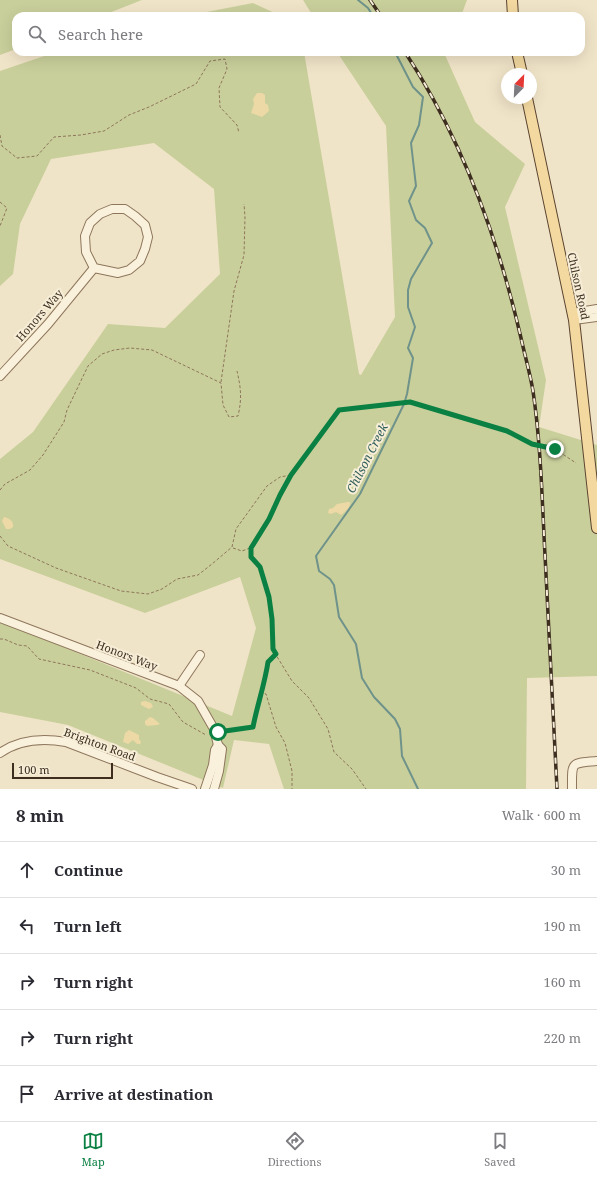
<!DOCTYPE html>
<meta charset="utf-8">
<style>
body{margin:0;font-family:"Noto Serif",serif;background:#f7f7f7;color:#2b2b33}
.compass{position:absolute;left:501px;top:68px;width:36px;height:36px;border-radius:50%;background:#fff;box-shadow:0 4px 16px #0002;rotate:24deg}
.scale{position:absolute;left:12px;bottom:10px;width:101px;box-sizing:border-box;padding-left:4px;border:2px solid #3d2e20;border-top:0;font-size:11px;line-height:14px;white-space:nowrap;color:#3d2e20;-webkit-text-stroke:3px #f7eed8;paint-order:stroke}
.stop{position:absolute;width:12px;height:12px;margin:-9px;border:3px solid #0b8043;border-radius:50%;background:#fff}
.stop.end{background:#0b8043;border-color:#fff;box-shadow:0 1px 4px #0008}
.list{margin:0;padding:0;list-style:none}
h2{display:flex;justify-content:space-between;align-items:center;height:52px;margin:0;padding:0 16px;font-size:17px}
h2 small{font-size:13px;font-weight:400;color:#7c7c81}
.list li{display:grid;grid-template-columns:26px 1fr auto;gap:12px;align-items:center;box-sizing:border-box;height:56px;padding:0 16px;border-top:1px solid #e1e1e2}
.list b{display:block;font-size:15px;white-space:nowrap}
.list em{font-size:13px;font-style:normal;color:#7c7c81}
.icon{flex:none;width:22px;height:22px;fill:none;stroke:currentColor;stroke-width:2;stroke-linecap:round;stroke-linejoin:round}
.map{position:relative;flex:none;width:597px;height:789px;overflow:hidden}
.search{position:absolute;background:#fff;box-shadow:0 4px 16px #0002;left:12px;right:12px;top:12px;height:44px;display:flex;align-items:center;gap:10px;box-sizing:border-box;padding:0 14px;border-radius:12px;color:#7c7c81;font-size:15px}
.sheet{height:332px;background:#fff}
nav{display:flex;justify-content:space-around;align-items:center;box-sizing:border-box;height:56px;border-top:1px solid #e1e1e2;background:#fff;font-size:11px;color:#7c7c81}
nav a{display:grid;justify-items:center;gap:2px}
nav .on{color:#0b8043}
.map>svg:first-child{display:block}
.green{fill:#c9cf9b}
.sand{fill:#ecd9a5}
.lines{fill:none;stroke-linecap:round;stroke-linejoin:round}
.stream{stroke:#6f938a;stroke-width:2}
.minor-casing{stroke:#8d765c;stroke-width:10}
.major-casing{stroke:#5b4430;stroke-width:12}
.path{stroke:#8d765c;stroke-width:1;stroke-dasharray:3 2;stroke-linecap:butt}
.minor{stroke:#faf1dc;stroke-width:8}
.major{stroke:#f3d9a0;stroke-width:10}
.rail-casing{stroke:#3d2e20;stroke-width:3.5}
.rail{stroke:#f7eed8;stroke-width:2;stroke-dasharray:6;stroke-linecap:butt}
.route{stroke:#0b8043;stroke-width:5}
.labels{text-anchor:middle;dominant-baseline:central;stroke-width:4;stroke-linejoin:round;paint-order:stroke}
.street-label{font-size:11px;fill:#3d2e20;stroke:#f7eed8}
.water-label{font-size:12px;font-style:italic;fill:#2f5d5a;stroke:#f7eed8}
</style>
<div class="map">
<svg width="597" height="789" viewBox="0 0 597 789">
<rect width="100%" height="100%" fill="#f0e4c8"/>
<!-- green -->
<g class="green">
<polygon points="0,0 142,0 101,16 16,16 16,49 0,55"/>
<polygon points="303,0 467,0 461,16 313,16"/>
<polygon points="253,3 281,16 186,16"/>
<polygon points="56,52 304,52 359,374 361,375 395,317 386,126 337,52 447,52 445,55 475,122 525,164 505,207 546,380 539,427 597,445 597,676 527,678 526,789 284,789 269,744 234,740 223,788 68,725 0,712 0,621 232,716 256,628 240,577 145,613 0,559 0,459 33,432 108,324 165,328 220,274 214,189 154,143 51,159 20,224 13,274 0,286 0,71"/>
</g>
<!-- sand -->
<g class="sand">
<polygon points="257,93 262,93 265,95 265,103 268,105 269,111 262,117 251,113 254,104 253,99"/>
<path d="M 348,502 L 350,502 C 351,507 345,512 341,515 L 336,512 L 331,514 L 328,513 L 329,509 L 333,508 L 337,504 Z"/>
<path d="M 4,517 C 9,518 14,521 13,527 L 10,529 L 6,529 L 2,521 Z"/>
<polygon points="145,701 151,703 153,707 149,709 141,705 141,702"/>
<polygon points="150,717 153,718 160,724 157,725 147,726 145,724 145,721"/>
<polygon points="129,730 139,735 139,739 141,742 140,744 137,744 133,740 128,744 123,742 125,733"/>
</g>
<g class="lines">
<!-- stream -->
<g class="stream">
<polyline points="358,0 368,8 373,16"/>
<polyline points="395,52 413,87 423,97 419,125 411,143 416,186 409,201 416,220 425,228 432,243 411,279 408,290 408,307 415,327 408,348 413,358 407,394 404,404 360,494 316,556 319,571 330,579 334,585 339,617 356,644 362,678 374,697 395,719 400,729 402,756 418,789"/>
</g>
<defs>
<g id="minor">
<polygon points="112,209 125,209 135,216 145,225 148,237 145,249 140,261 129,270 118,273 94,268 86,252 85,236 90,223 100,214"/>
<polyline points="573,313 597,309"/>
<polyline points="574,320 597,317"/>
<polyline points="0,376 48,324 94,268"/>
<polyline points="0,618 179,686 198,701 214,729 218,745 222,749 219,771 214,789"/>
<polyline points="179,686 200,655"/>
<path d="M 0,753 C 20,739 43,738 66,742 L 157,777 L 192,789"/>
<polyline points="205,789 213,765 215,750 218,745"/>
<path d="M 572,789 C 572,762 570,763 597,761"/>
</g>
<g id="major">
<polyline points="512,0 513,16"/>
<polyline points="517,52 522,74"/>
<polyline points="527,98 574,320 597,528"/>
</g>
</defs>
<!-- minor casing -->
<use href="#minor" class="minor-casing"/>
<!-- major casing -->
<use href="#major" class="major-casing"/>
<!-- path -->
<g class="path">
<polyline points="0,135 2,146 17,158 37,156 54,137 81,135 104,131 129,115 149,107 196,84 210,61 225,59 227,69 219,88 220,107 237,125 239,133"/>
<polyline points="0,202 7,208 0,226"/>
<polyline points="221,382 234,291 244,255 245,217 244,204"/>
<polyline points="292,475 339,410 410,402 507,431 531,445 555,449 576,463"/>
<path d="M 0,490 L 5,484 L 30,470 L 43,455 L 64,422 L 67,410 L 88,366 L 102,354 L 114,350 L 130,348 L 152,350 L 221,383 L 223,405 L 229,417 L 238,416 C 242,399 241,388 237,371"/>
<polyline points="0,536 8,546 56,568 121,591 148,594 162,589 177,579 198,575 212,564 232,547 236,529 267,486 280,477 291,475 269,519 251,548 251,557 260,567 269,597 272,619 273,649 276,655"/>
<polyline points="233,548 242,551 250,548"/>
<polyline points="0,639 4,639 18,645 27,646 39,659 90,670 136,688 150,699 169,704 183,722 206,735"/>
<polyline points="260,692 266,694 276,727 285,743 292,771 292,789"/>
<polyline points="223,732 253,727 261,690 266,674 268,662 276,655 292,681 309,698 328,729 334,752 352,769 366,789"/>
</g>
<!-- minor -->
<use href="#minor" class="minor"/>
<!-- major -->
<use href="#major" class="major"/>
<defs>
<g id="rail">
<polyline points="370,0 381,16"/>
<path d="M 405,52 C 462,139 498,238 521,338 C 525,356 530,373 533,391 C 541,445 542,500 545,555 C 549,633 553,711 557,789"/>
</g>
</defs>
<!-- rail casing -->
<use href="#rail" class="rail-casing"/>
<!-- rail -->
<use href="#rail" class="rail"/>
</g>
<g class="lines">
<!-- route -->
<path class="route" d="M 218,732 L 253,727 C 257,706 265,683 268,662 L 276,654 L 273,649 L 272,619 L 269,597 L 260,567 L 251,557 L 251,548 L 269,519 L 280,495 L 291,475 L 339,410 L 410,402 L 507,431 L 532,444 L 555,449"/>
</g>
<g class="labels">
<!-- street labels -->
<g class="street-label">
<text transform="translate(579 286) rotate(78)">Chilson Road</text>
<text transform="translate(39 315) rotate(-49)">Honors Way</text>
<text transform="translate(127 655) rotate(21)">Honors Way</text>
<text transform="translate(100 744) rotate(20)">Brighton Road</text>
</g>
<!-- water labels -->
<g class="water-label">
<text transform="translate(367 458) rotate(-63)">Chilson Creek</text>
</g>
</g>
</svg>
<svg class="compass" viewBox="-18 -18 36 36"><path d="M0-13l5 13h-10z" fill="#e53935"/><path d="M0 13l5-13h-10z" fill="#7c7c81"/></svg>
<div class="scale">100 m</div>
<div class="stop" style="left:218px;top:732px"></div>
<div class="stop end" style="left:555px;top:449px"></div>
<div class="search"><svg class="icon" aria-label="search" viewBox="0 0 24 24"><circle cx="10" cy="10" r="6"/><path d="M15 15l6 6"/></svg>Search here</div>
</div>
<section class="sheet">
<h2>8 min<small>Walk · 600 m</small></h2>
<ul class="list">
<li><svg class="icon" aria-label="ahead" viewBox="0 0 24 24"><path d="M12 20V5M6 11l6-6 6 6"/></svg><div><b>Continue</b></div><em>30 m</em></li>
<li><svg class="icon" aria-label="left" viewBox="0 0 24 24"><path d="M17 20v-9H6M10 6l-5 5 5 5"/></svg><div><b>Turn left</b></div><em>190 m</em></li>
<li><svg class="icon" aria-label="right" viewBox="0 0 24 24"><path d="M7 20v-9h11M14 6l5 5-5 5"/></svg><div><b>Turn right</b></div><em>160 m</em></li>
<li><svg class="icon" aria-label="right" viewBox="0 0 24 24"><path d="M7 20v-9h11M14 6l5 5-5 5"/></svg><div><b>Turn right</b></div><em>220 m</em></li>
<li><svg class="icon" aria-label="arrive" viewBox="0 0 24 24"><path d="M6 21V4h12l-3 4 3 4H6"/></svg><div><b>Arrive at destination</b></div></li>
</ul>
</section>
<nav>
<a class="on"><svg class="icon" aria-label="map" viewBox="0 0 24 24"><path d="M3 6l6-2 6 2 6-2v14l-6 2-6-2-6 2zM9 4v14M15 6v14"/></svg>Map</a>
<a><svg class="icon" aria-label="directions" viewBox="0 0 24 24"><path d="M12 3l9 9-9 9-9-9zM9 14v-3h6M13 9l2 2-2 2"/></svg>Directions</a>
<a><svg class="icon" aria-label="saved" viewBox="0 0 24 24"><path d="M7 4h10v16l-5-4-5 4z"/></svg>Saved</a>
</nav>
